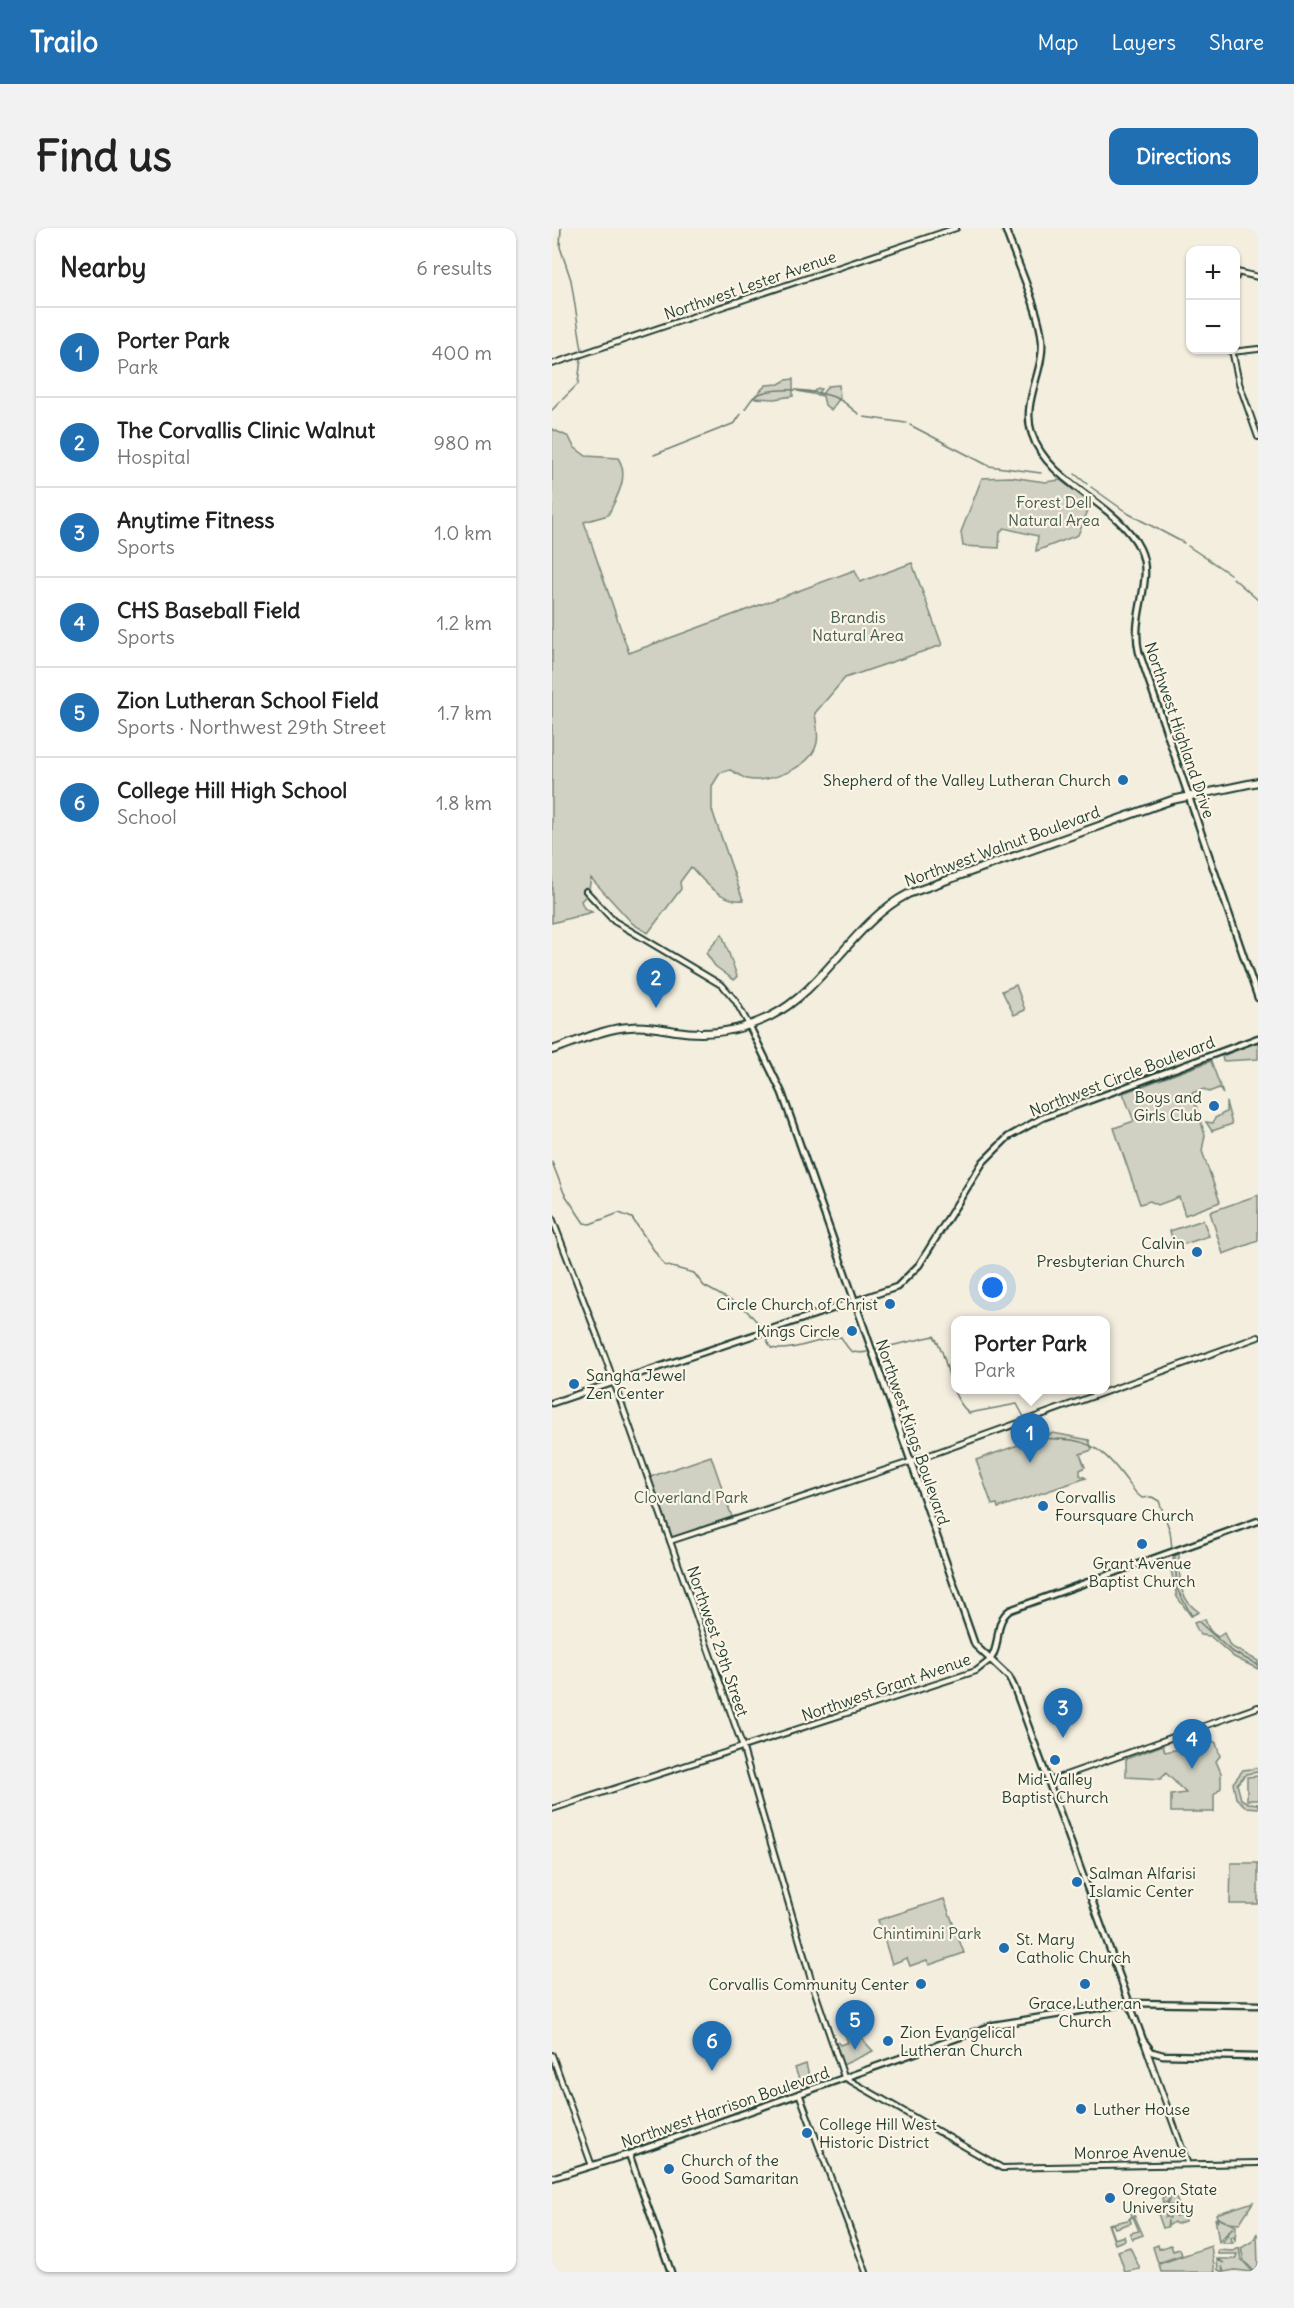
<!DOCTYPE html>
<meta charset="utf-8">
<style>
body{margin:0;font-family:Delius,sans-serif;background:#f2f2f2;color:#222}
.controls{position:absolute;right:18px;top:18px;display:grid;overflow:hidden;border-radius:12px;box-shadow:0 2px 4px #0004}
.controls button{width:54px;height:54px;display:grid;place-items:center;padding:0;border:0;border-bottom:2px solid #e0e0e0;background:#fff;color:#222;font:30px sans-serif}
.you{position:absolute;left:441px;top:1060px;width:21px;height:21px;margin:-15px;border:4px solid #fff;border-radius:50%;background:#1a73e8;box-shadow:0 0 0 9px #1a73e833}
.badge{display:grid;place-items:center;width:39px;height:39px;border-radius:50%;background:#1f6fb2;color:#fff;font-size:20px;font-weight:700}
.pin{position:absolute;translate:-50% -50px;filter:drop-shadow(0 2px 3px #0008)}
.pin::after{content:'';position:absolute;top:32px;width:21px;height:18px;background:inherit;clip-path:polygon(0 0,100% 0,50% 100%)}
.popup{position:absolute;left:399px;top:1088px;width:159px;height:78px;box-sizing:border-box;display:grid;place-content:center;border-radius:12px;background:#fff;filter:drop-shadow(0 2px 4px #0005);font-size:20px;white-space:nowrap;color:#767676}
.popup b{font-size:22px;color:#222}
.popup::after{content:'';position:absolute;left:50%;top:100%;margin-left:-12px;border:12px solid transparent;border-top-color:#fff}
.list{margin:0;padding:0;list-style:none}
h2{display:flex;justify-content:space-between;align-items:center;height:78px;margin:0;padding:0 24px;font-size:26px}
h2 small{font-size:20px;font-weight:400;color:#767676}
.list li{display:grid;grid-template-columns:39px 1fr auto;gap:18px;align-items:center;box-sizing:border-box;height:90px;padding:0 24px;border-top:2px solid #e0e0e0}
.list b{display:block;font-size:22px;white-space:nowrap}
.list p{margin:0;font-size:20px;white-space:nowrap;color:#767676}
.list em{font-size:20px;font-style:normal;color:#767676}
.map{position:relative;flex:none;width:706px;height:2044px;overflow:hidden;border-radius:12px}
header{display:flex;align-items:center;gap:36px;box-sizing:border-box;height:84px;padding:0 30px;background:#1f6fb2;color:#fff}
header strong{font-size:28px}
nav{display:flex;gap:33px;margin-inline-start:auto;font-size:21px}
.intro{display:flex;align-items:center;justify-content:space-between;box-sizing:border-box;height:144px;padding:0 36px}
h1{margin:0;font-size:42px}
.button{padding:15px 27px;border-radius:12px;background:#1f6fb2;color:#fff;font-size:21px;font-weight:700}
main{display:flex;gap:36px;padding:0 36px}
aside{flex:1;background:#fff;border-radius:12px;box-shadow:0 2px 4px #0004}
.map>svg:first-child{display:block}
.green{fill:#d0d1c2;stroke:#78877b;stroke-width:1.5}
.lines{fill:none;stroke-linecap:round;stroke-linejoin:round}
.stream{stroke:#6c7d72;stroke-width:1.5}
.tertiary-casing{stroke:#1f3d34;stroke-width:8}
.secondary-casing{stroke:#1f3d34;stroke-width:9}
.primary-casing{stroke:#1f3d34;stroke-width:10}
.tertiary{stroke:#fcf5e5;stroke-width:4}
.secondary{stroke:#fcf5e5;stroke-width:4.5}
.primary{stroke:#fcf5e5;stroke-width:6}
.poi-dot{fill:#1f6fb2;stroke:#fcf5e5;stroke-width:2}
.labels{text-anchor:middle;dominant-baseline:central;stroke-width:4.5;stroke-linejoin:round;paint-order:stroke}
.street-label{font-size:16px;fill:#1f3d34;stroke:#fcf5e5}
.park-label{font-size:16px;fill:#425b50;stroke:#fcf5e5}
.poi-label{font-size:16px;fill:#1f3d34;stroke:#fcf5e5;text-anchor:start}
</style>
<header>
<strong>Trailo</strong>
<nav><a>Map</a><a>Layers</a><a>Share</a></nav>
</header>
<div class="intro"><h1>Find us</h1><a class="button">Directions</a></div>
<main>
<aside>
<h2>Nearby<small>6 results</small></h2>
<ul class="list">
<li><span class="badge">1</span><div><b>Porter Park</b><p>Park</p></div><em>400 m</em></li>
<li><span class="badge">2</span><div><b>The Corvallis Clinic Walnut</b><p>Hospital</p></div><em>980 m</em></li>
<li><span class="badge">3</span><div><b>Anytime Fitness</b><p>Sports</p></div><em>1.0 km</em></li>
<li><span class="badge">4</span><div><b>CHS Baseball Field</b><p>Sports</p></div><em>1.2 km</em></li>
<li><span class="badge">5</span><div><b>Zion Lutheran School Field</b><p>Sports · Northwest 29th Street</p></div><em>1.7 km</em></li>
<li><span class="badge">6</span><div><b>College Hill High School</b><p>School</p></div><em>1.8 km</em></li>
</ul>
</aside>
<div class="map">
<svg width="706" height="2044" viewBox="0 0 706 2044">
<rect width="100%" height="100%" fill="#f3eede"/>
<filter id="ink" filterUnits="userSpaceOnUse"><feTurbulence type="fractalNoise" baseFrequency=".0167" numOctaves="2"/><feDisplacementMap in="SourceGraphic" scale="12" xChannelSelector="R" yChannelSelector="G"/><feConvolveMatrix kernelMatrix="1 2 1 2 8 2 1 2 1" color-interpolation-filters="sRGB"/></filter>
<g filter="url(#ink)">
<!-- green -->
<g class="green">
<polygon points="234,152 241,151 241,168 222,171 201,170 214,157 227,156"/>
<polygon points="287,157 288,170 279,182 273,177 271,168 245,163 261,164 266,160 269,161 266,165 270,166 276,158"/>
<path d="M 0,201 L 17,209 L 22,219 L 34,228 L 66,230 C 78,248 65,269 56,287 L 32,294 L 77,425 L 303,342 L 308,354 L 360,335 L 390,417 L 293,450 L 263,485 C 264,495 268,509 264,518 C 257,540 216,556 195,551 C 189,549 183,544 178,542 L 168,545 L 160,558 L 160,582 L 191,672 C 171,675 152,654 139,639 L 128,654 L 129,661 L 96,705 L 81,696 L 39,650 L 36,666 L 29,673 L 32,680 L 40,684 L 0,695 Z"/>
<polygon points="459,249 493,254 508,252 539,275 526,307 484,323 486,308 452,300 448,304 447,320 411,318 409,304 430,250"/>
<polygon points="170,706 185,748 182,752 163,738 154,725"/>
<polygon points="464,757 473,782 462,787 450,763"/>
<polygon points="706,814 706,831 671,833 670,828"/>
<polygon points="659,833 671,866 667,860 657,864 652,861 640,865 653,907 650,923 668,974 633,987 627,969 606,977 598,973 588,976 562,900 582,893 571,865"/>
<polygon points="674,874 680,896 660,903 654,894 661,895 663,890 674,884"/>
<polygon points="706,967 706,1013 671,1026 658,984"/>
<polygon points="651,992 657,1008 623,1019 618,1003"/>
<polygon points="487,1193 492,1208 501,1205 537,1212 540,1222 528,1226 533,1239 528,1242 528,1247 534,1250 446,1280 445,1276 440,1277 424,1232 477,1213 472,1198"/>
<polygon points="159,1228 180,1289 120,1309 98,1249"/>
<path d="M 627,1326 C 628,1352 625,1369 647,1384 L 639,1388 L 625,1369 L 619,1342 L 622,1341 L 621,1328 Z"/>
<path d="M 653,1391 C 655,1399 658,1405 666,1409 L 672,1405 L 678,1418 L 706,1433 L 706,1441 L 682,1429 L 658,1408 L 648,1407 L 642,1395 Z"/>
<polygon points="656,1510 664,1515 668,1528 664,1533 669,1545 669,1560 662,1567 662,1584 619,1584 619,1567 634,1565 614,1545 609,1551 574,1549 574,1531 611,1517 613,1524 638,1519 638,1514"/>
<polygon points="706,1540 706,1544 694,1546 685,1556 689,1571 696,1575 706,1576 706,1580 694,1579 684,1570 681,1555 691,1542"/>
<polygon points="706,1548 706,1572 695,1572 695,1549"/>
<polygon points="679,1635 706,1635 706,1676 678,1676"/>
<polygon points="392,1671 412,1725 377,1737 375,1732 358,1738 355,1730 340,1736 326,1692"/>
<polygon points="306,1797 312,1813 321,1823 291,1837 282,1815 286,1814 288,1817 296,1814 291,1802"/>
<polygon points="254,1836 258,1852 267,1851 257,1854 255,1849 256,1855 267,1852 268,1854 250,1860 243,1840"/>
<polygon points="622,1965 628,1980 622,1982 623,1988 632,1987 633,1993 624,1996 622,1994 616,1998 616,1992 615,1999 611,2000 604,1980 611,1978 611,1985 615,1987 613,1989 618,1990 617,1987 622,1985 622,1978 615,1976 620,1967 615,1974 605,1978 611,1976 610,1970"/>
<polygon points="701,1974 687,1996 676,1995 665,1989 664,1986"/>
<polygon points="582,1979 582,1987 591,2007 580,2011 578,2005 587,2003 581,1989 578,1990 579,1995 563,2000 561,1996 557,1997 562,2011 572,2008 573,2012 563,2016 556,1996 576,1992 580,1988 577,1980"/>
<polygon points="663,1990 666,1994 665,1990 684,1998 683,2012 681,2008 679,2010 681,2015 670,2015 681,1999 667,2014"/>
<polygon points="705,2005 706,2038 703,2044 692,2033 689,2020 701,2013"/>
<polygon points="606,2017 607,2021 619,2017 621,2023 628,2021 630,2027 606,2035 601,2019"/>
<polygon points="659,2018 663,2044 609,2044 607,2036"/>
<polygon points="578,2019 588,2041 573,2044 566,2023"/>
<polygon points="687,2020 689,2031 701,2044 683,2042 672,2044 670,2038 671,2044 666,2042 665,2032 672,2035 666,2031 683,2031 685,2026 666,2026 666,2022 681,2023"/>
</g>
<g class="lines">
<!-- stream -->
<g class="stream">
<polyline points="9,0 8,19 19,52 30,122"/>
<path d="M 193,181 C 195,178 198,173 201,170 C 216,156 272,162 288,172 C 295,175 300,182 307,186"/>
<polyline points="0,182 26,156 29,130"/>
<polyline points="312,189 354,195"/>
<polyline points="358,197 437,238 489,245"/>
<polyline points="102,227 183,195 189,186"/>
<polyline points="523,246 535,256"/>
<polyline points="539,259 577,286 632,315"/>
<polyline points="636,318 678,346"/>
<polyline points="681,350 706,372"/>
<polyline points="0,934 12,965 32,995 38,996 67,985 80,990 112,1037 142,1045 152,1058 192,1080 210,1099"/>
<path d="M 214,1110 L 219,1120 C 241,1125 266,1110 289,1109 C 297,1123 299,1127 315,1124"/>
<path d="M 325,1121 L 382,1108 C 399,1133 393,1163 417,1185 L 465,1176 L 472,1189"/>
<path d="M 476,1197 L 482,1208 C 495,1212 506,1210 520,1212 C 552,1217 565,1240 584,1265 L 590,1270 L 600,1269 L 607,1273 L 618,1303 L 620,1320"/>
<polyline points="623,1329 625,1361 640,1388"/>
<polyline points="646,1393 679,1423 706,1437"/>
</g>
<defs>
<g id="tertiary">
<polyline points="684,49 685,44 706,49"/>
<polyline points="680,122 687,155 706,209"/>
<polyline points="680,124 706,121"/>
<polyline points="0,136 404,0"/>
<polyline points="34,663 62,693 171,758 183,772 197,797"/>
<polyline points="0,990 51,1123 189,1514 261,1758 292,1849 450,1940 706,1935"/>
<polyline points="118,1313 358,1234 706,1109"/>
<polyline points="497,1553 706,1479"/>
<polyline points="0,1581 424,1443 438,1432"/>
<polyline points="593,1817 635,1934"/>
<polyline points="0,1827 40,1938"/>
<polyline points="247,1865 314,2044"/>
</g>
<g id="secondary">
<path d="M 453,0 C 463,30 488,83 490,113 C 492,145 469,174 480,206 C 496,256 566,275 588,321 C 603,353 578,386 587,424 L 706,770"/>
<polyline points="197,797 230,865 423,1417 457,1449 462,1459 591,1812 600,1824 611,1827 706,1829"/>
<polyline points="0,1175 345,1059 367,1037 431,934 456,909 490,890 706,810"/>
<path d="M 438,1432 C 450,1416 441,1394 458,1382 L 706,1293"/>
<polyline points="77,1926 119,2044"/>
<polyline points="0,1950 74,1927 442,1797 577,1775 706,1777"/>
</g>
<path id="primary" d="M 0,822 C 25,814 52,800 78,799 C 94,797 109,801 124,803 C 156,808 188,803 217,789 C 274,761 300,695 356,666 L 620,572 L 706,554"/>
</defs>
<!-- tertiary casing -->
<use href="#tertiary" class="tertiary-casing"/>
<!-- secondary casing -->
<use href="#secondary" class="secondary-casing"/>
<!-- primary casing -->
<use href="#primary" class="primary-casing"/>
<!-- tertiary -->
<use href="#tertiary" class="tertiary"/>
<!-- secondary -->
<use href="#secondary" class="secondary"/>
<!-- primary -->
<use href="#primary" class="primary"/>
</g>
</g>
<!-- markers -->
<g class="poi-dot">
<circle cx="571" cy="552" r="6"/>
<circle cx="662" cy="878" r="6"/>
<circle cx="645" cy="1024" r="6"/>
<circle cx="338" cy="1076" r="6"/>
<circle cx="300" cy="1103" r="6"/>
<circle cx="22" cy="1156" r="6"/>
<circle cx="491" cy="1278" r="6"/>
<circle cx="590" cy="1316" r="6"/>
<circle cx="503" cy="1532" r="6"/>
<circle cx="525" cy="1654" r="6"/>
<circle cx="452" cy="1720" r="6"/>
<circle cx="369" cy="1756" r="6"/>
<circle cx="533" cy="1756" r="6"/>
<circle cx="336" cy="1813" r="6"/>
<circle cx="529" cy="1881" r="6"/>
<circle cx="255" cy="1905" r="6"/>
<circle cx="117" cy="1941" r="6"/>
<circle cx="558" cy="1970" r="6"/>
</g>
<g class="labels">
<!-- street labels -->
<g class="street-label">
<text transform="translate(198 57) rotate(-19)">Northwest Lester Avenue</text>
<text transform="translate(628 502) rotate(71)">Northwest Highland Drive</text>
<text transform="translate(450 618) rotate(-20)">Northwest Walnut Boulevard</text>
<text transform="translate(570 848) rotate(-21)">Northwest Circle Boulevard</text>
<text transform="translate(361 1204) rotate(71)">Northwest Kings Boulevard</text>
<text transform="translate(166 1413) rotate(71)">Northwest 29th Street</text>
<text transform="translate(334 1459) rotate(-19)">Northwest Grant Avenue</text>
<text transform="translate(173 1879) rotate(-19)">Northwest Harrison Boulevard</text>
<text transform="translate(578 1924) rotate(-1)">Monroe Avenue</text>
</g>
<!-- park labels -->
<g class="park-label">
<text x="502" y="274">Forest Dell<tspan x="502" dy="18">Natural Area</tspan></text>
<text x="306" y="389">Brandis<tspan x="306" dy="18">Natural Area</tspan></text>
<text x="139" y="1269">Cloverland Park</text>
<text x="375" y="1705">Chintimini Park</text>
</g>
<!-- poi labels -->
<g class="poi-label">
<text x="559" y="552" text-anchor="end">Shepherd of the Valley Lutheran Church</text>
<text x="650" y="869" text-anchor="end">Boys and<tspan x="650" dy="18">Girls Club</tspan></text>
<text x="633" y="1015" text-anchor="end">Calvin<tspan x="633" dy="18">Presbyterian Church</tspan></text>
<text x="326" y="1076" text-anchor="end">Circle Church of Christ</text>
<text x="288" y="1103" text-anchor="end">Kings Circle</text>
<text x="34" y="1147">Sangha Jewel<tspan x="34" dy="18">Zen Center</tspan></text>
<text x="503" y="1269">Corvallis<tspan x="503" dy="18">Foursquare Church</tspan></text>
<text x="590" y="1335" text-anchor="middle">Grant Avenue<tspan x="590" dy="18">Baptist Church</tspan></text>
<text x="503" y="1551" text-anchor="middle">Mid-Valley<tspan x="503" dy="18">Baptist Church</tspan></text>
<text x="537" y="1645">Salman Alfarisi<tspan x="537" dy="18">Islamic Center</tspan></text>
<text x="464" y="1711">St. Mary<tspan x="464" dy="18">Catholic Church</tspan></text>
<text x="357" y="1756" text-anchor="end">Corvallis Community Center</text>
<text x="533" y="1775" text-anchor="middle">Grace Lutheran<tspan x="533" dy="18">Church</tspan></text>
<text x="348" y="1804">Zion Evangelical<tspan x="348" dy="18">Lutheran Church</tspan></text>
<text x="541" y="1881">Luther House</text>
<text x="267" y="1896">College Hill West<tspan x="267" dy="18">Historic District</tspan></text>
<text x="129" y="1932">Church of the<tspan x="129" dy="18">Good Samaritan</tspan></text>
<text x="570" y="1961">Oregon State<tspan x="570" dy="18">University</tspan></text>
</g>
</g>
</svg>
<div class="controls">
<button>+</button>
<button>−</button>
</div>
<div class="you"></div>
<div class="pin badge" style="left:478px;top:1235px">1</div>
<div class="popup"><b>Porter Park</b>Park</div>
<div class="pin badge" style="left:104px;top:780px">2</div>
<div class="pin badge" style="left:511px;top:1510px">3</div>
<div class="pin badge" style="left:640px;top:1541px">4</div>
<div class="pin badge" style="left:303px;top:1822px">5</div>
<div class="pin badge" style="left:160px;top:1843px">6</div>
</div>
</main>
